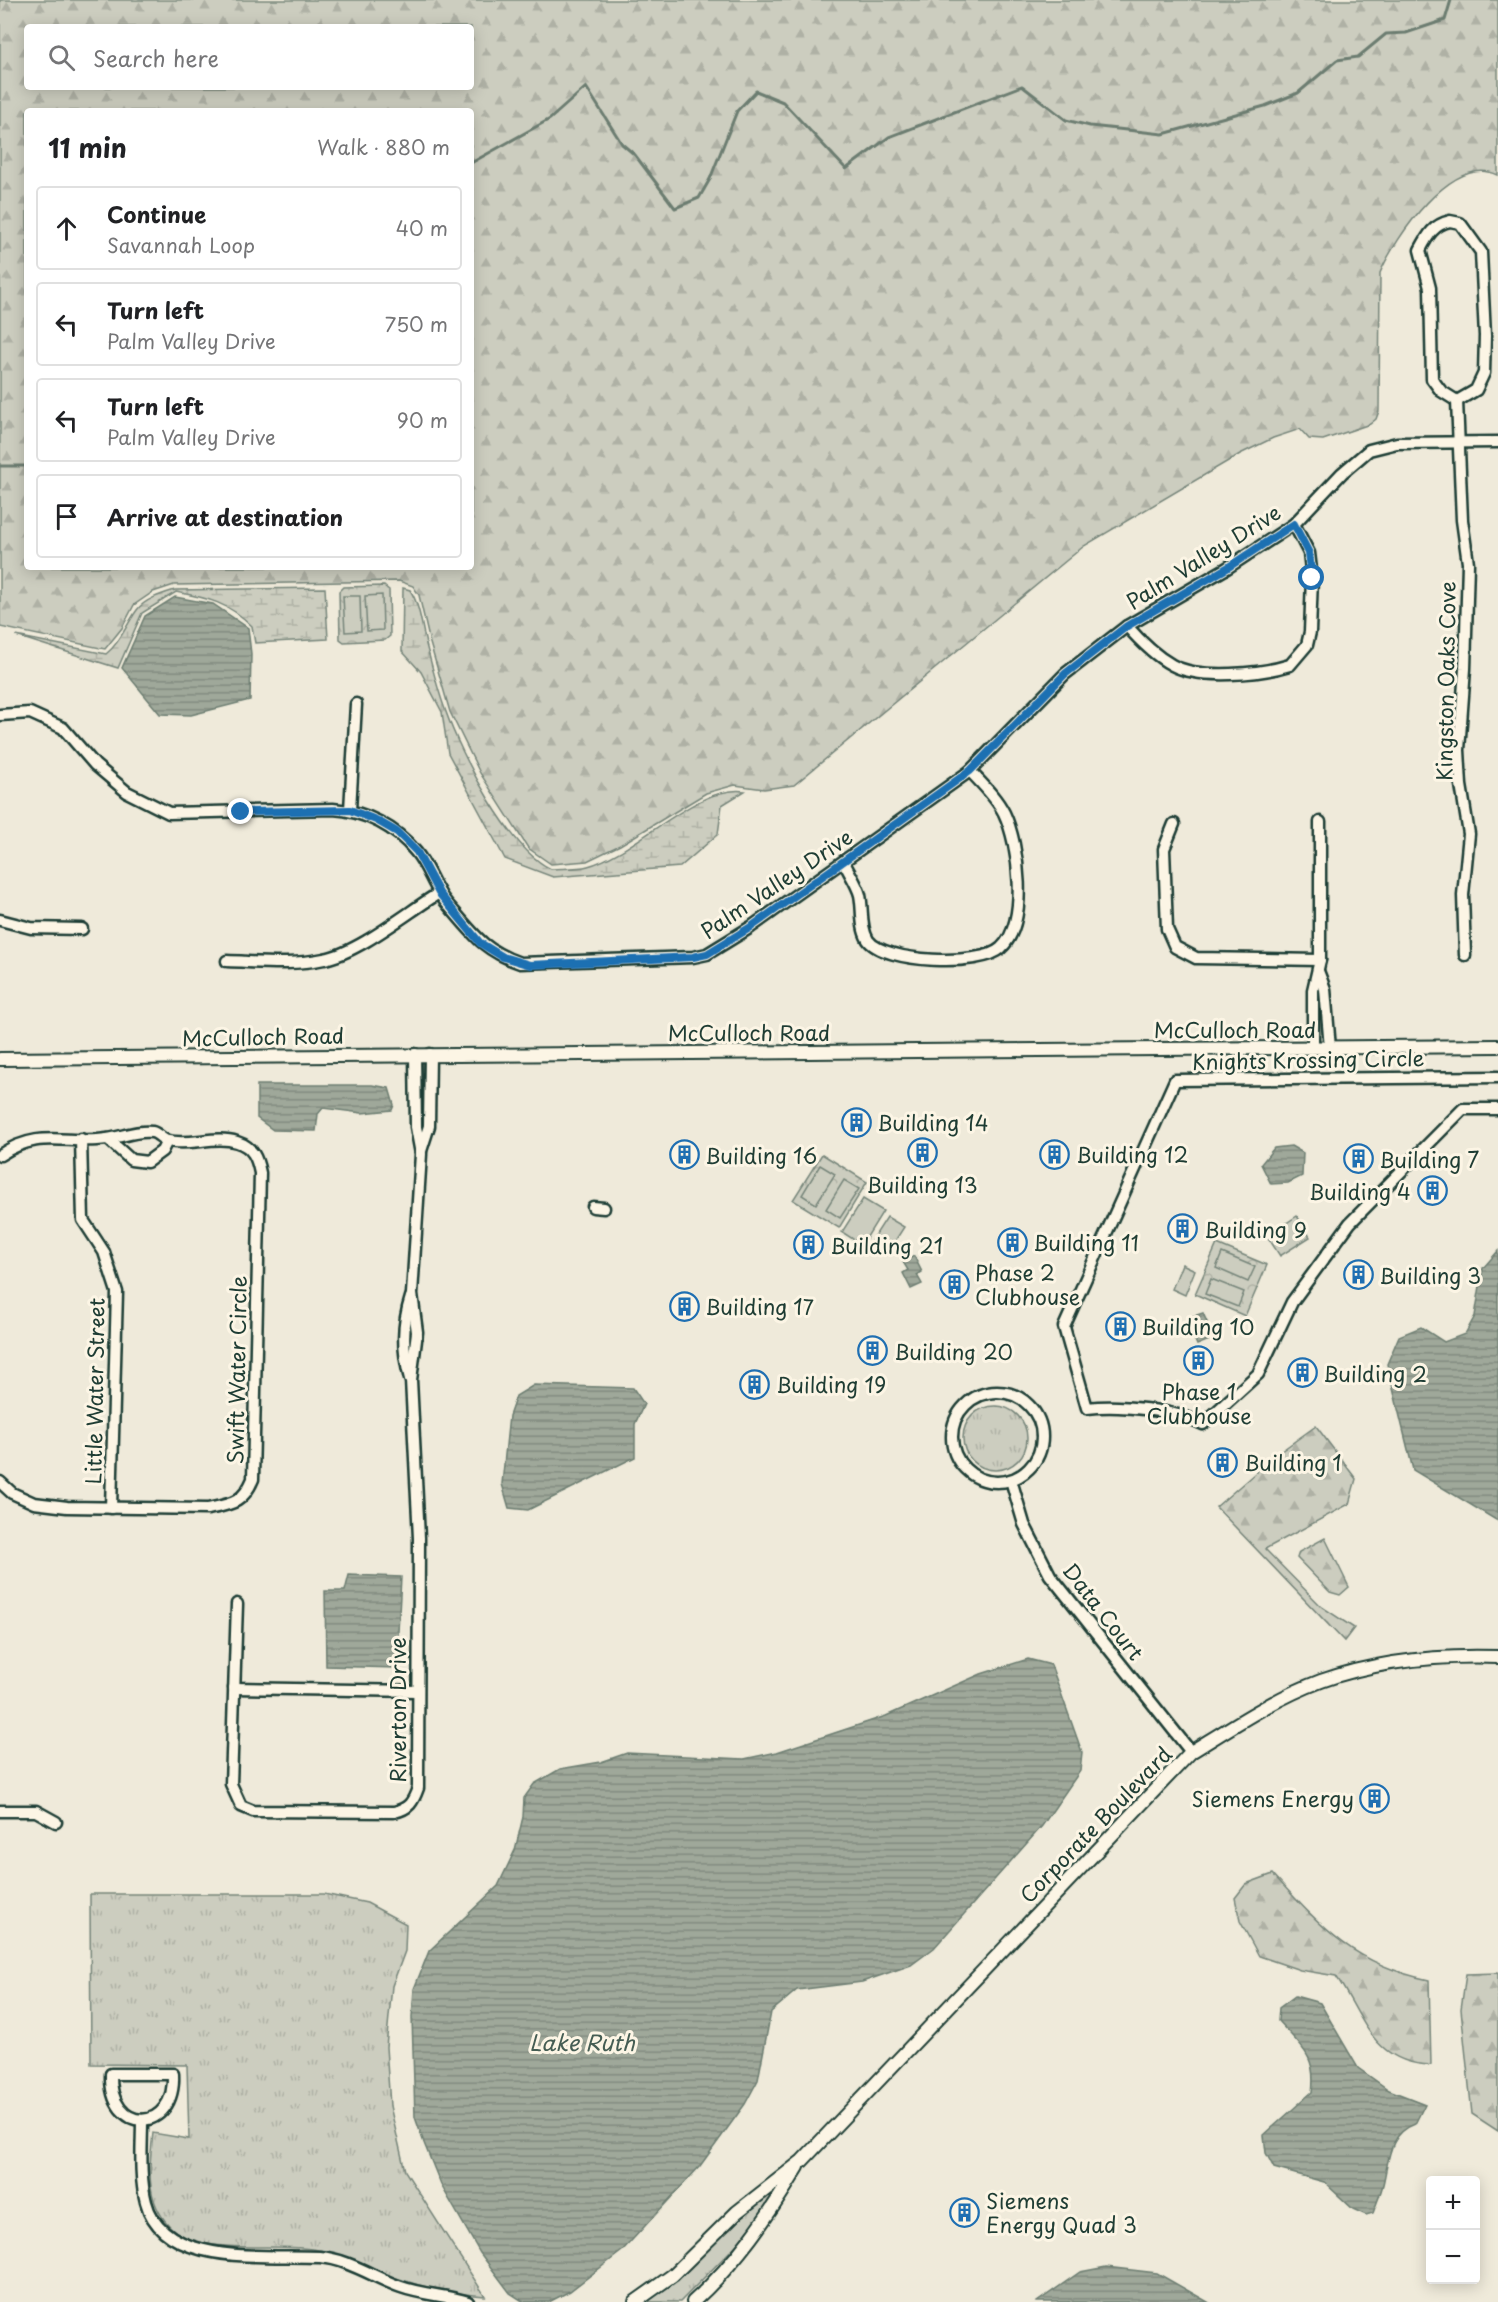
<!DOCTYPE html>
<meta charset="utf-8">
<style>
body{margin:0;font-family:"Playpen Sans",sans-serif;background:#f6f6f6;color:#202124}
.controls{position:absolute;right:18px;bottom:18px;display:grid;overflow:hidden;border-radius:6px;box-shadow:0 3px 15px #0003}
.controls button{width:54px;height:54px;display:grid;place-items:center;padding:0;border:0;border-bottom:2px solid #e0e0e0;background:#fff;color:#202124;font:30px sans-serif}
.stop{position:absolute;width:18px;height:18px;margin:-14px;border:4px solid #1f6fb2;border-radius:50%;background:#fff}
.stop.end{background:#1f6fb2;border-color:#fff;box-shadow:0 2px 6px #0008}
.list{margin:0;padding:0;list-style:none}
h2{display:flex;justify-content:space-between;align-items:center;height:78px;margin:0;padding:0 24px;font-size:26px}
h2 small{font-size:20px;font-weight:400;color:#757577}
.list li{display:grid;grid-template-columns:39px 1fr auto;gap:18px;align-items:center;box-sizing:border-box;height:84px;margin:0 12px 12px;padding:0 12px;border:2px solid #e0e0e0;border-radius:6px}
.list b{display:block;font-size:22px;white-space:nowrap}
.list p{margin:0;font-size:20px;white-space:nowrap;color:#757577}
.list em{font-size:20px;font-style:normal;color:#757577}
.icon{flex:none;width:33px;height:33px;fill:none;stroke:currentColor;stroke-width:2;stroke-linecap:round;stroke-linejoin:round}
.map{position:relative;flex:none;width:1498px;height:2302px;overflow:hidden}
.search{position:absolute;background:#fff;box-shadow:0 3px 15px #0003;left:24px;top:24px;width:450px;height:66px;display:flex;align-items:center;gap:15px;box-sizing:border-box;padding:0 21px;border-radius:6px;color:#757577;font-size:22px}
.panel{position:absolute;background:#fff;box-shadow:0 3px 15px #0003;left:24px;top:108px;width:450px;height:462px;border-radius:6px}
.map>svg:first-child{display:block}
.grass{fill:url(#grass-tufts);stroke:#76857a;stroke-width:1.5}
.forest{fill:url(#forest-firs);stroke:#76857a;stroke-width:1.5;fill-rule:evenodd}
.wetland{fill:url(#wetland-marsh);stroke:#76857a;stroke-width:1.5}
.park{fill:url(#park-crowns);stroke:#76857a;stroke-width:1.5}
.pitch{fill:#cccdbf;stroke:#76857a;stroke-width:1.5}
.water{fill:url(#water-rules);stroke:#6c7d71;stroke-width:1.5}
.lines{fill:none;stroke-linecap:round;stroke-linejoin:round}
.stream{stroke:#6c7d71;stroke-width:3}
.minor-casing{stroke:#1f3d34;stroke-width:15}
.tertiary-casing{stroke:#1f3d34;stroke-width:16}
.minor{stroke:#fcf5e5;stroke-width:10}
.tertiary{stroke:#fcf5e5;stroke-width:12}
.route{stroke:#1f6fb2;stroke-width:8}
.labels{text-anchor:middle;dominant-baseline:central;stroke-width:6;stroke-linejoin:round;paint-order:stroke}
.street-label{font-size:21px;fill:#1f3d34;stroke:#fcf5e5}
.poi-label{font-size:21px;fill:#1f3d34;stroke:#fcf5e5;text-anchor:start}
.water-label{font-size:22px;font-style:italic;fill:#455d53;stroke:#fcf5e5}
</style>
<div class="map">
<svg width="1498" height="2302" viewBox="0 0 1498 2302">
<defs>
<pattern id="grass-tufts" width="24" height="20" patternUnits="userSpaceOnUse" patternTransform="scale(1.5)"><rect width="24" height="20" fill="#cccdbf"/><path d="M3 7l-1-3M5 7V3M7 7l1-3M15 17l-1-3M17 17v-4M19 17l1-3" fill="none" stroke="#afb1a5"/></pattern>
<pattern id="forest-firs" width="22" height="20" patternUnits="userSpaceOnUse" patternTransform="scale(1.5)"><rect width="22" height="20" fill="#cccdbf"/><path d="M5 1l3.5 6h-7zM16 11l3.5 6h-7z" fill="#afb1a5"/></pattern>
<pattern id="wetland-marsh" width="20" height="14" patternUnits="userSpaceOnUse" patternTransform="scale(1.5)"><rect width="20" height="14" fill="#cccdbf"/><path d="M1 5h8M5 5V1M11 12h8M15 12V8" fill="none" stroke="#afb1a5"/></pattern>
<pattern id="park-crowns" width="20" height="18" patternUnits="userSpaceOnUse" patternTransform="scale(1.5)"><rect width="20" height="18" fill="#cccdbf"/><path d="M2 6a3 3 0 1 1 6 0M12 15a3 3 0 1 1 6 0" fill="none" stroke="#afb1a5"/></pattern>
<pattern id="water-rules" width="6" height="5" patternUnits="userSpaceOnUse" patternTransform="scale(1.5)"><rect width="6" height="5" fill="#9fa89a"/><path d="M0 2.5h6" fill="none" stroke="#818a7e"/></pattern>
</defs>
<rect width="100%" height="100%" fill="#efeada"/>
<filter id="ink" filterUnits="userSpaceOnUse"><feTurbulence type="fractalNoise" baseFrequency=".0167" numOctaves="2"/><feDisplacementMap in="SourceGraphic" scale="12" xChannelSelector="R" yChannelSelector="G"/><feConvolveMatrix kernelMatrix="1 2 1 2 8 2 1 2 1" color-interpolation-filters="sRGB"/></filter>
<g filter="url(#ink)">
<!-- grass -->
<g class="grass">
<circle cx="995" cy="1438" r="32"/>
<path d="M 90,1894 L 324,1894 L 367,1903 L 406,1924 L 405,1951 L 392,1986 L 386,2047 L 390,2106 L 405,2171 L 485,2296 C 454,2294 425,2288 396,2278 C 370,2269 346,2255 318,2250 C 280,2242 204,2256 175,2231 C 144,2205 149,2169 153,2133 L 189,2139 L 187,2065 L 91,2064 Z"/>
<polygon points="771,2191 774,2193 773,2199 748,2233 680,2302 646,2302"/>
</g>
<!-- forest -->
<g class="forest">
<path d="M 0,0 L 1498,0 L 1498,175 C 1452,153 1395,238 1380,273 L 1379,411 L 1376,419 L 1370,424 L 1323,440 L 1309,439 L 1300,429 L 1273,438 L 1240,454 L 1084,546 L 794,785 L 764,789 L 735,785 L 706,793 L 620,845 L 587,861 L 551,864 L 528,848 L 480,773 L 450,712 L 430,643 L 419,595 L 413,586 L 399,581 L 174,585 L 153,592 L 134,605 L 122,628 L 105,649 L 0,627 ZM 27,27 L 471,27 L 471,87 L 27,87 ZM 27,111 L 471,111 L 471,567 L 27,567 Z"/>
<polygon points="1316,1426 1356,1479 1349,1504 1265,1549 1322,1607 1354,1628 1344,1641 1216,1507 1277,1454"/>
<polygon points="1325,1538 1349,1587 1340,1595 1330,1592 1297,1558 1299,1552"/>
<path d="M 1273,1874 C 1323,1929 1354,1964 1429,1980 L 1431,2065 C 1372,2064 1363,2015 1336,1976 L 1300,1970 L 1259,1956 L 1240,1921 L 1235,1898 L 1246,1884 Z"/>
<polygon points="1498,1973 1498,2131 1472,2114 1461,2009 1466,1974"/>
</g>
<!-- wetland -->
<g class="wetland">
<path d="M 325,588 L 328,639 L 255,643 L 252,626 C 229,603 208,598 176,592 L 142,613 L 118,668 L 16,636 L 106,654 C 120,643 126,625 137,610 C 145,599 162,594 175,590 Z"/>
<path d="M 403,588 L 410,590 C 422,608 422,635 429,655 C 434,674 439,694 446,712 C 461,755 510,850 551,869 C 563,868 577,869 588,866 C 635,854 698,783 745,791 L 722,805 L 718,834 L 680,867 L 553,877 L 505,859 L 448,753 L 442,712 L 421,672 L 402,651 Z"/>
</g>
<!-- park -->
<g class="park">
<polygon points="384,586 389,590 390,636 385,640 344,642 340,639 339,591 343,587"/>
<polygon points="822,1154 867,1182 839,1228 793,1200"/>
<polygon points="1217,1244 1267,1265 1245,1316 1195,1294"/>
</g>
<!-- pitch -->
<g class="pitch">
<polygon points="382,595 383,630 367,631 365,596"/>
<polygon points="343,596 360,596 361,631 345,632"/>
<polygon points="820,1165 835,1174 816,1204 802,1195"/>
<polygon points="844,1180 859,1189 840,1218 826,1209"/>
<polygon points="863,1199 883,1211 862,1245 842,1232"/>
<polygon points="1297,1216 1310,1237 1280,1256 1267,1236"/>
<polygon points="887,1217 904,1227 886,1255 869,1245"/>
<polygon points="1222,1253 1255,1267 1248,1282 1216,1268"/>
<polygon points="1182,1264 1195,1270 1185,1295 1172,1289"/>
<polygon points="1211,1279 1244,1292 1238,1307 1205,1294"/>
</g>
<!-- water -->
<g class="water">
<polygon points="175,597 213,604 248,628 251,654 250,700 191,715 160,714 122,668 145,616"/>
<polygon points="257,1085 372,1085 389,1088 394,1105 392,1110 362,1113 323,1108 318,1114 316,1131 273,1130 257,1118"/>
<polygon points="1291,1146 1303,1153 1302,1176 1288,1183 1271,1184 1261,1164 1274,1148"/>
<polygon points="1498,1251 1498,1520 1496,1520 1413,1470 1387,1364 1399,1336 1421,1327 1444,1342 1465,1334 1475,1316 1483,1268"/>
<polygon points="914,1256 922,1272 917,1275 922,1284 911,1289 903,1273 908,1270 903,1262"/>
<polygon points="1203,1313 1210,1329 1205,1332 1209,1340 1197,1345 1190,1329 1196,1326 1191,1317"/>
<polygon points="534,1385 633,1388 644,1404 635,1424 635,1457 528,1510 509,1508 502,1484 509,1416 516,1396"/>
<polygon points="349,1575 401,1577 396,1668 326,1666 325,1591 345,1591"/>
<polygon points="1028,1659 1051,1665 1082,1752 1080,1771 1042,1826 934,1948 911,1965 862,1982 797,1990 771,2012 758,2080 745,2104 700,2166 622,2251 570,2291 549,2302 524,2302 510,2293 480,2253 441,2185 424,2143 415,2117 412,2017 414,1989 429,1951 498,1886 515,1850 523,1817 524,1798 534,1784 560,1769 601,1762 627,1753 744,1759 777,1752 886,1716 981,1674"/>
<path d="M 1295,1996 L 1320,2003 L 1358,2068 L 1389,2090 L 1425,2104 L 1415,2124 C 1390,2133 1389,2157 1384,2180 C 1382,2191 1377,2202 1373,2213 L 1366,2215 L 1353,2209 L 1324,2182 L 1274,2168 L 1266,2153 L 1264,2135 L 1312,2092 C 1317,2055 1301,2047 1278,2021 L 1279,2008 Z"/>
<polygon points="1106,2267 1157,2273 1208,2302 1037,2302 1080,2272"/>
</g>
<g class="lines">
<!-- stream -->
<g class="stream">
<polyline points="471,163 550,119 586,87 622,144 635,155 675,208 699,198 710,179 737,111 756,91 783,102 846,169 889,137 1022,86 1066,120 1090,126 1163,134 1265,106 1298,93 1337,60 1358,57 1386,34 1406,33 1445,20 1451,0"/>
<polyline points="0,466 27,466"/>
</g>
<defs>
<g id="minor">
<path d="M 1450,221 L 1460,223 L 1481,252 L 1485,336 L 1484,373 L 1476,390 L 1457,401 L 1441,391 L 1432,379 L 1430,288 L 1420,250 C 1428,235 1433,225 1450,221 Z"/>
<polyline points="1457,401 1462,520 1468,563 1465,669 1459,750 1461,785 1469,834 1463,895 1465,955"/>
<path d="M 1127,626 C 1140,641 1154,655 1172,665 C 1200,680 1261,674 1290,665 L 1307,645 L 1310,632 L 1312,578 L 1309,553 L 1294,524"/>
<path d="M 0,715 L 30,713 L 63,728 L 95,765 L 127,792 L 169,813 L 333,809 C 365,811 396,827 416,852 C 426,864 431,879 439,892 C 443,900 450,907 456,914 C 477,939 488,952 520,963 L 693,957 L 707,954 L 751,927 L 970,771 L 1065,674 L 1127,626 L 1227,568 L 1294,524 L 1342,473 L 1369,450 L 1397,443 L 1498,442"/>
<polyline points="350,810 356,704"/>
<polyline points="1174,824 1164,849 1167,929 1175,947 1196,958 1320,960"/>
<path d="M 844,862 C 849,873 857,884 860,895 C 863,909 860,927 868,940 C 884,963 981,967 1001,948 C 1029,923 1019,844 1004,813 C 996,797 982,784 970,771"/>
<polyline points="0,920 31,928 82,929"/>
<path d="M 227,961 C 259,962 292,966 324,959 C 358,953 408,912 439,893"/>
<polyline points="1318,971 1325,989 1330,1048"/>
<polyline points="1313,1048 1313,990 1320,960 1320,822"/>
<path d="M 1498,1077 L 1175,1080 L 1064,1327 L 1087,1408 C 1119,1404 1175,1410 1203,1424 L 1258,1374 L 1292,1302 L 1350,1223 L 1463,1109 L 1498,1109"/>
<polyline points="81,1139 83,1220 104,1252 117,1292 111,1508"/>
<polyline points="108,1139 131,1160 147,1162 162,1151 167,1141"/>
<polyline points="421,1151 429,1126 430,1054"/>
<path d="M 0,1155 C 40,1128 66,1145 107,1139 C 123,1137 135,1130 152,1132 C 158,1133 162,1140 168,1141 C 190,1146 216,1135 237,1142 C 253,1147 257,1158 260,1173 L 253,1479 C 243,1503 232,1504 208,1509 L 67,1507 L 34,1503 L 12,1493 L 0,1482"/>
<polyline points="593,1207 604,1208"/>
<path d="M 410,1379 C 402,1350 402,1325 411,1297"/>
<circle cx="997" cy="1437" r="45"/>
<polyline points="1011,1480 1024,1524 1050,1575 1191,1752"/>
<path d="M 237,1604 L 231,1784 L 241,1806 L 253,1811 L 394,1812 C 409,1809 413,1802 418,1788 L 419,1538 L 411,1380 L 417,1332 L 412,1294 L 421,1154 L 416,1127 L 415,1054"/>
<polyline points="234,1688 417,1691"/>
<polyline points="0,1811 36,1811 56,1822"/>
<path d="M 111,2074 L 173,2074 C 176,2134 109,2136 111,2074 Z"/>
<path d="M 142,2120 C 142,2146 139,2176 146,2202 C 163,2268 268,2254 320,2257 C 348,2259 375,2278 401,2287 C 423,2295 446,2295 468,2302"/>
</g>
<g id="tertiary">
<polyline points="0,1059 1498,1046"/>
<path d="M 635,2302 L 673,2275 L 737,2212 L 802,2161 L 1191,1752 C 1233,1726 1275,1698 1321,1681 C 1377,1661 1439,1655 1498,1657"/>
<path d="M 693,2302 C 736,2263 768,2217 798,2167"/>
</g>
</defs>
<!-- minor casing -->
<use href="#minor" class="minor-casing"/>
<!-- tertiary casing -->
<use href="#tertiary" class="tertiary-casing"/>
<!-- minor -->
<use href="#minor" class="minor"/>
<!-- tertiary -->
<use href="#tertiary" class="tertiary"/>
</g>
</g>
<g class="lines" filter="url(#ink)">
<!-- route -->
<polyline class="route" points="241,812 350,810 376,820 397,832 417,852 439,893 480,943 503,957 530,965 693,957 707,954 751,927 970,771 1065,674 1127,626 1227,568 1294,524 1309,553 1312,578"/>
</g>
<!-- icons -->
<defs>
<symbol id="building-ring" viewBox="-11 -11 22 22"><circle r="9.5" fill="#fcf5e5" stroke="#1f6fb2" stroke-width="1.5"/><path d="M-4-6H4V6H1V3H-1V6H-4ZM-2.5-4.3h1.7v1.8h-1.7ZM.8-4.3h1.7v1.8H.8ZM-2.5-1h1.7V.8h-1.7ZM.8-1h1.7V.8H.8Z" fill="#1f6fb2"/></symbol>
</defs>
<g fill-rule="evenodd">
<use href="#building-ring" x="840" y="1106" width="33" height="33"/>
<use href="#building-ring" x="906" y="1136" width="33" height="33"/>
<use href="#building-ring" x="1038" y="1138" width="33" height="33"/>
<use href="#building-ring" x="668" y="1138" width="33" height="33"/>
<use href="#building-ring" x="1342" y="1142" width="33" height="33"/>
<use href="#building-ring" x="1416" y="1174" width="33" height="33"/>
<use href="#building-ring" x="1166" y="1212" width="33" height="33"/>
<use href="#building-ring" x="996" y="1226" width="33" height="33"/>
<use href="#building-ring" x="792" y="1228" width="33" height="33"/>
<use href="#building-ring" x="1342" y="1258" width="33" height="33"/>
<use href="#building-ring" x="938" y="1268" width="33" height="33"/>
<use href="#building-ring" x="668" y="1290" width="33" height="33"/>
<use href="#building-ring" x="1104" y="1310" width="33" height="33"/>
<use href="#building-ring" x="856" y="1334" width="33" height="33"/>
<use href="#building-ring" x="1182" y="1344" width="33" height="33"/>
<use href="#building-ring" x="1286" y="1356" width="33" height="33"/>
<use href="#building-ring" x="738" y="1368" width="33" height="33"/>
<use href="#building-ring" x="1206" y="1446" width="33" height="33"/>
<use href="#building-ring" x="1358" y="1782" width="33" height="33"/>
<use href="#building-ring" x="948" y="2196" width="33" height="33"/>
</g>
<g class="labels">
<!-- street labels -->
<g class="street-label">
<text transform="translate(1203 556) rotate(-32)">Palm Valley Drive</text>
<text transform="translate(1445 681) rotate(-89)">Kingston Oaks Cove</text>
<text transform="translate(776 883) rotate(-34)">Palm Valley Drive</text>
<text x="1235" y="1029">McCulloch Road</text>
<text x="749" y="1032">McCulloch Road</text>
<text transform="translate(263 1036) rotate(-1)">McCulloch Road</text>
<text transform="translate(1308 1059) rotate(-1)">Knights Krossing Circle</text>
<text transform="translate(236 1370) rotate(-89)">Swift Water Circle</text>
<text transform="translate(94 1391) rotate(-89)">Little Water Street</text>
<text transform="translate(1104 1611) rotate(52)">Data Court</text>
<text transform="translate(397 1710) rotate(-90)">Riverton Drive</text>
<text transform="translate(1095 1824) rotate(-46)">Corporate Boulevard</text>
</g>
<!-- poi labels -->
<g class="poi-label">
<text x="877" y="1122">Building 14</text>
<text x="1076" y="1154">Building 12</text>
<text x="705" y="1155">Building 16</text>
<text x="1379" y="1159">Building 7</text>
<text x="922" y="1184" text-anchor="middle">Building 13</text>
<text x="1411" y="1191" text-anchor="end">Building 4</text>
<text x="1204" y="1229">Building 9</text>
<text x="1033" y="1242">Building 11</text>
<text x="830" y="1245">Building 21</text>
<text x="975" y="1272">Phase 2<tspan x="975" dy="24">Clubhouse</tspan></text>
<text x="1379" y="1275">Building 3</text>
<text x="705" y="1306">Building 17</text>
<text x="1141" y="1326">Building 10</text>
<text x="894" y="1351">Building 20</text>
<text x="1323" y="1373">Building 2</text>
<text x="776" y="1384">Building 19</text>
<text x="1199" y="1391" text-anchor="middle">Phase 1<tspan x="1199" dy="24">Clubhouse</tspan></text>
<text x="1244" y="1462">Building 1</text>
<text x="1354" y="1798" text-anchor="end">Siemens Energy</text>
<text x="986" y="2200">Siemens<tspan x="986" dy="24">Energy Quad 3</tspan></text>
</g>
<!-- water labels -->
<g class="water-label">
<text x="582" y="2041">Lake Ruth</text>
</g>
</g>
</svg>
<div class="controls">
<button>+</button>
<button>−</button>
</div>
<div class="stop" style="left:1312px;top:578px"></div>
<div class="stop end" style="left:241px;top:812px"></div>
<div class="search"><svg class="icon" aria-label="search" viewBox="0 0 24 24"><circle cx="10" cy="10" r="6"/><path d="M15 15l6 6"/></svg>Search here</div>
<section class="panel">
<h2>11 min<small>Walk · 880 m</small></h2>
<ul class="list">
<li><svg class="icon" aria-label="ahead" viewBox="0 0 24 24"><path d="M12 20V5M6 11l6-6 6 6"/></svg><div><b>Continue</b><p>Savannah Loop</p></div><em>40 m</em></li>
<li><svg class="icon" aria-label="left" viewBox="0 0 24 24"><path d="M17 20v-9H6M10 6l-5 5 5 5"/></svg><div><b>Turn left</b><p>Palm Valley Drive</p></div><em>750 m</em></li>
<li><svg class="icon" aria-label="left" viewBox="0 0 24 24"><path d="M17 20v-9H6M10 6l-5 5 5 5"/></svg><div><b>Turn left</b><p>Palm Valley Drive</p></div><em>90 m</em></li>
<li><svg class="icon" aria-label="arrive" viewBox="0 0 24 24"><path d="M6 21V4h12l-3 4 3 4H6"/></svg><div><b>Arrive at destination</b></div></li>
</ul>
</section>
</div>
